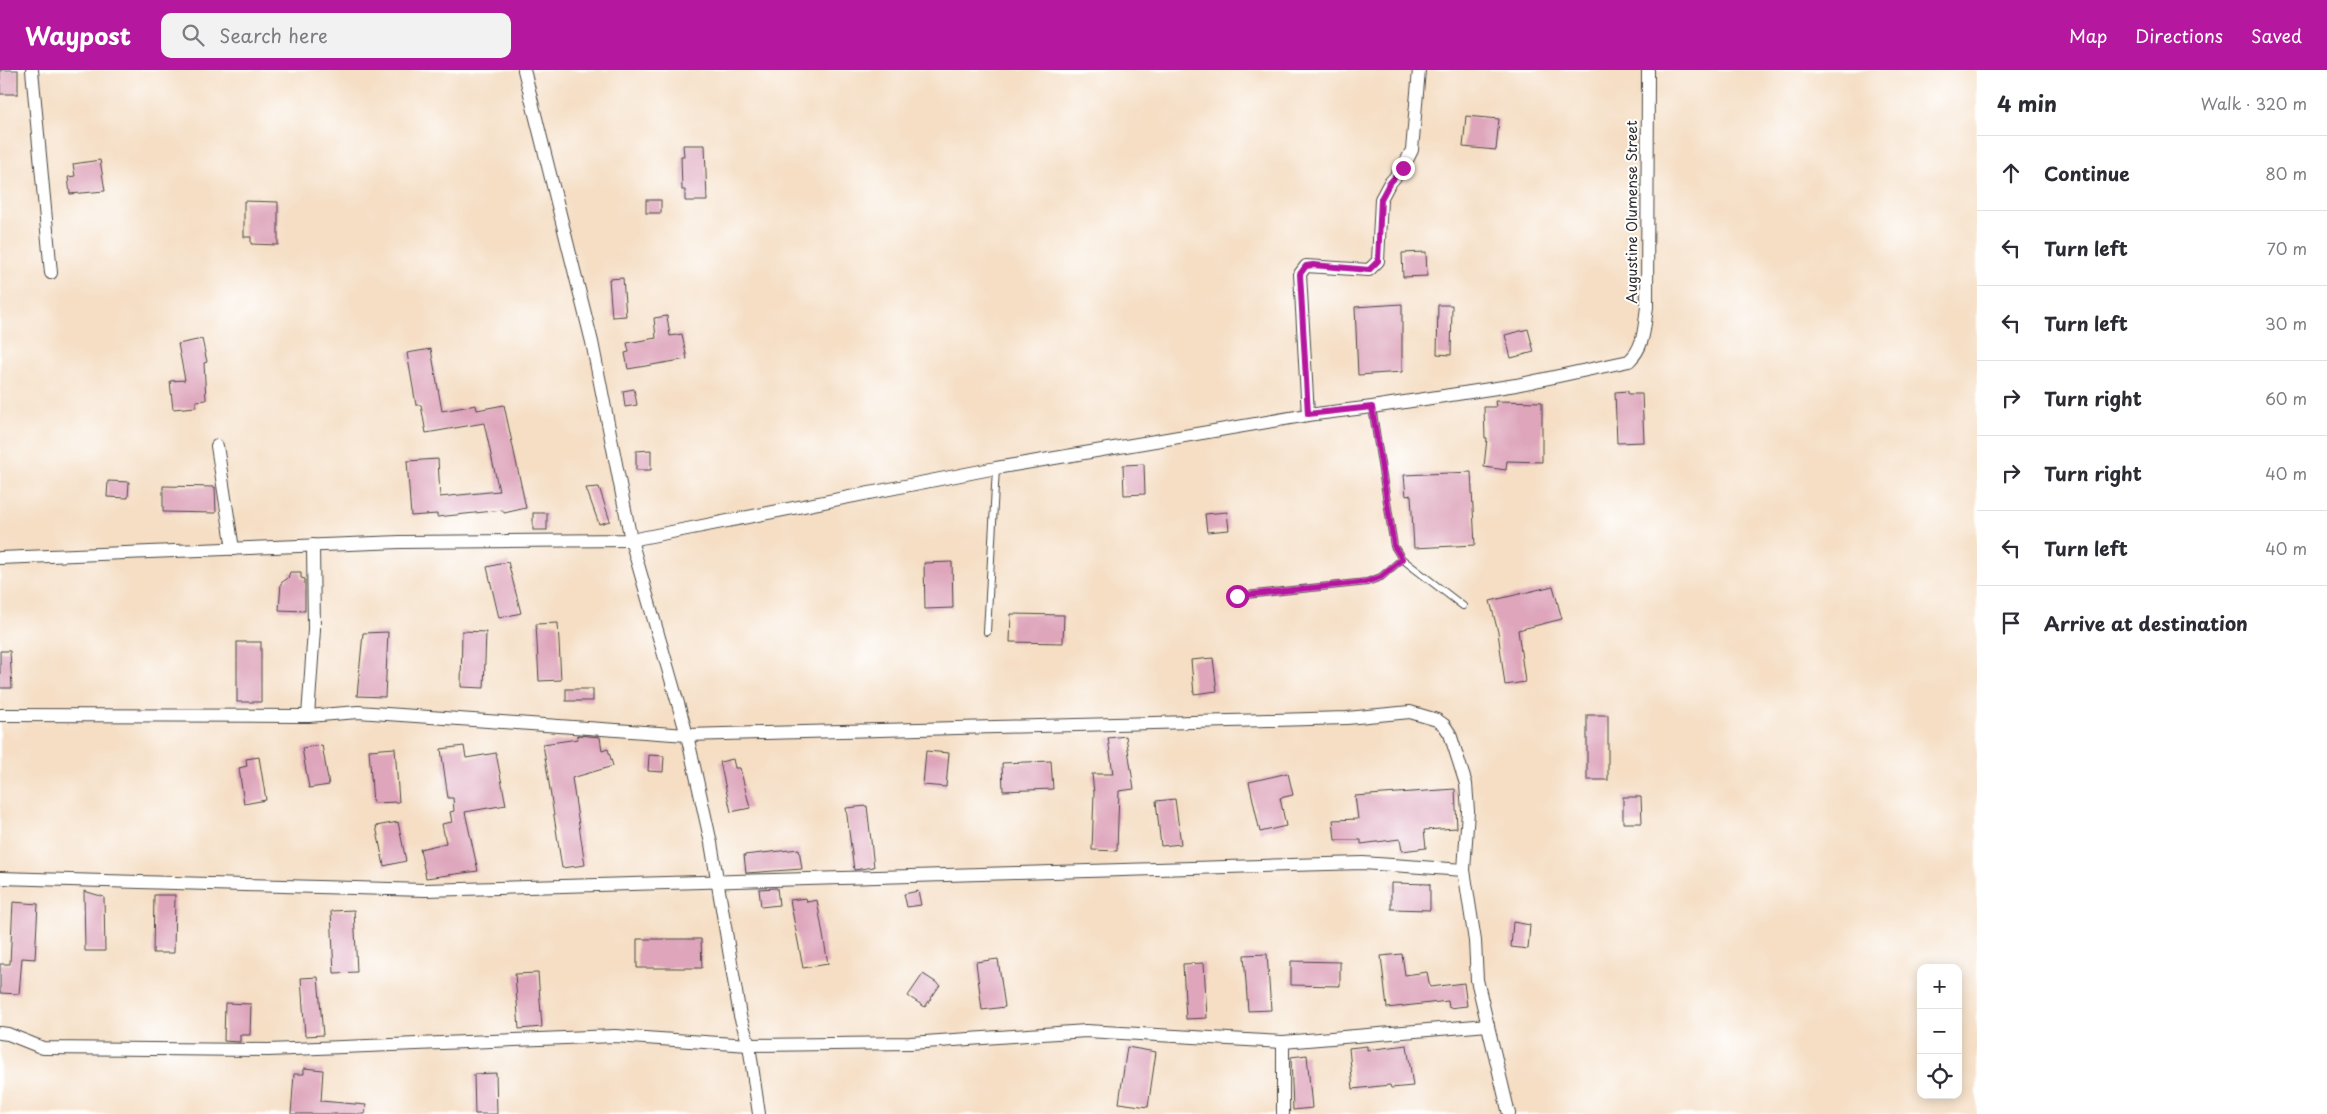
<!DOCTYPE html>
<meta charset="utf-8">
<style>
body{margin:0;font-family:"Playpen Sans",sans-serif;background:#f2f2f3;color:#2b2b33}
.controls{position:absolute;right:15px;bottom:15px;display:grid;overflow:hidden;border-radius:10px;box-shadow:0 2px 12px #0003}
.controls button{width:45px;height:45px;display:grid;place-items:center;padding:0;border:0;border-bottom:1px solid #e1e1e2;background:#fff;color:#2b2b33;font:25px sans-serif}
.stop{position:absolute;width:15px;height:15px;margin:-11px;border:4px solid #b5179e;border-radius:50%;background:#fff}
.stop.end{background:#b5179e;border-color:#fff;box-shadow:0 1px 5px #0008}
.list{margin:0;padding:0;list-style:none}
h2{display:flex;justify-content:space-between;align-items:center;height:65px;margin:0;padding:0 20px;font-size:21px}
h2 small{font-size:16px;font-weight:400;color:#7c7c81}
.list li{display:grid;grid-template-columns:32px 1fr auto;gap:15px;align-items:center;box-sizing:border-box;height:75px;padding:0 20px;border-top:1px solid #e1e1e2}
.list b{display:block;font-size:19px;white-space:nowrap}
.list em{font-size:16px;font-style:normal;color:#7c7c81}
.icon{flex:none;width:28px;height:28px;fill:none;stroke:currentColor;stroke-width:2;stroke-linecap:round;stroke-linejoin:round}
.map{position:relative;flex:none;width:1977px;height:1044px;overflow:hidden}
header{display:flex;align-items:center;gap:30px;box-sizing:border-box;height:70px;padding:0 25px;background:#b5179e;color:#fff}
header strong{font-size:24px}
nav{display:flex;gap:28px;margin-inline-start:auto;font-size:18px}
.search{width:350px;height:45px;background:#f2f2f3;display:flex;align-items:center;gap:12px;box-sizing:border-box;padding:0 18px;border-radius:10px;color:#7c7c81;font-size:19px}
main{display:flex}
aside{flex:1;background:#fff}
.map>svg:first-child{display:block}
.building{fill:#dea5bb}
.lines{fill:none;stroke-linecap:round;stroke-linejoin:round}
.service-casing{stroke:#494642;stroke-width:8}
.minor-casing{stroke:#494642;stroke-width:14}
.service{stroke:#fff;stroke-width:6}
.minor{stroke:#fff;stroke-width:12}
.route{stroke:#b5179e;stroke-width:6}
.labels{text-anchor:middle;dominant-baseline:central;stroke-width:4;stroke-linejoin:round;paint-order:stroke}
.street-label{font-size:14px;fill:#2b2b2b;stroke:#fff}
</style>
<header>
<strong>Waypost</strong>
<div class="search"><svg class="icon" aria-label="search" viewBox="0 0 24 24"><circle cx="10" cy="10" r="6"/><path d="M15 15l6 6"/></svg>Search here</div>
<nav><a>Map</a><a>Directions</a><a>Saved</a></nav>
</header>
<main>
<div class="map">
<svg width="1977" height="1044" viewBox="0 0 1977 1044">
<rect width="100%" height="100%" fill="#fff"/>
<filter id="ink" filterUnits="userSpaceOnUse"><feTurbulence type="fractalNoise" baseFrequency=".02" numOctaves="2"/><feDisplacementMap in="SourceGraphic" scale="10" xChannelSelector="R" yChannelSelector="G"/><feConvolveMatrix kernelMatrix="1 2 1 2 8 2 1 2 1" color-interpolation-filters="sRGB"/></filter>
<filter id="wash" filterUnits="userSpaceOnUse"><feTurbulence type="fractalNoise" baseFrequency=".0096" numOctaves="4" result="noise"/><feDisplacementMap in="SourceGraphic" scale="20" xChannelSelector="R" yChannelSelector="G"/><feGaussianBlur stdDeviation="1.12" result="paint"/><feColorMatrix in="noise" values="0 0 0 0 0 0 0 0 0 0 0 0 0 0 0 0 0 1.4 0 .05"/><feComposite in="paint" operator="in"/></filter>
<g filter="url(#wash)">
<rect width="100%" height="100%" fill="#f5dec4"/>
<g id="blocks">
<!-- building -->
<g class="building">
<rect x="0" y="0" width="18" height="24"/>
<polygon points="1466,46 1499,49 1496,80 1463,77"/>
<polygon points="683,75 705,75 707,131 685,131 685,120 682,120 681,86 684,86"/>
<polygon points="100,90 105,121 70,124 68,107 75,106 73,94"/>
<rect x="646" y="130" width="15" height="13"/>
<polygon points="244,131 278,132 278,175 251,174 251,167 244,167"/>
<polygon points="1426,182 1427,206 1403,207 1402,183"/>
<polygon points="623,208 626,246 612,247 609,209"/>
<polygon points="1402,234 1402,302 1358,305 1355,237"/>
<polygon points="1438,235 1452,235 1451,285 1437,284"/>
<polygon points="667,246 670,266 682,264 687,289 628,299 625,283 629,282 627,273 656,268 654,248"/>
<polygon points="1528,259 1534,282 1511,288 1505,265"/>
<polygon points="202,269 207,292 204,293 206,330 196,331 196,337 173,339 170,311 185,310 178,274"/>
<polygon points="431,279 442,341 476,335 477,340 504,335 526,438 504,443 503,440 437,447 437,444 411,446 407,391 438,389 440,427 499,421 484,353 426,363 421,335 416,335 407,283"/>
<polygon points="634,319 637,335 625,337 623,321"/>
<polygon points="1628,321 1628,324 1642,324 1644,372 1617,373 1615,322"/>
<polygon points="1495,331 1542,332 1542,392 1507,391 1506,400 1484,397 1487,368 1485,368 1484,337 1496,337"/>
<polygon points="651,380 651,400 636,400 636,381"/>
<polygon points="1144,394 1145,424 1124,425 1123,395"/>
<polygon points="1471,402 1475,475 1414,478 1411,425 1406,426 1404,405"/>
<polygon points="108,411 129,412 128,428 107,427"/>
<polygon points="163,416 215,417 216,443 163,442"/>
<polygon points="599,417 610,451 599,454 586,418"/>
<polygon points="1227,442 1229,460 1207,462 1205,444"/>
<rect x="533" y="443" width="14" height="17"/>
<polygon points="508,492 521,543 499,548 487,497"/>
<polygon points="952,492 953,538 925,539 924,493"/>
<polygon points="290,502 301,502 301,508 305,509 305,541 279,540 281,513 288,508"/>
<polygon points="1553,516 1562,549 1518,560 1525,612 1505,615 1498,562 1490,531"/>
<polygon points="1011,544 1064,545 1063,573 1010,572"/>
<polygon points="558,553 561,610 539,611 536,554"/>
<polygon points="462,561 486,562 484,618 461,617"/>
<polygon points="388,562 385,627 357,626 363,563"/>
<rect x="237" y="572" width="24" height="60"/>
<polygon points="0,581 10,581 12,618 0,618"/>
<polygon points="1213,588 1217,621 1194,624 1191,590"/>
<rect x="566" y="619" width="27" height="12"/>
<rect x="1587" y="645" width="21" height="65"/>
<polygon points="577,665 600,667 602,681 608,679 613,696 572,708 585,795 562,798 543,674 578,669"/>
<polygon points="1126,666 1134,719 1119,721 1117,781 1092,780 1094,723 1092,704 1113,704 1108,668"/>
<polygon points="322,675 329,715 309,718 302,678"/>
<polygon points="464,676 466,688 496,683 506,735 465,742 478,801 426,808 420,779 446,773 442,754 452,752 450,742 454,741 453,728 448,728 441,679"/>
<polygon points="395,678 399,732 373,733 369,680"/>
<polygon points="926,681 949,683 946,717 923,715"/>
<polygon points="649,685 664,686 663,702 648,701"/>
<polygon points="259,687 266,730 244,734 239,698 247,696 246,689"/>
<polygon points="733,689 735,698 740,698 750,738 731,742 720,692"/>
<polygon points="1051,691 1053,719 1003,721 1002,693"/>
<polygon points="1288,703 1293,725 1280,728 1286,756 1260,762 1249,712"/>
<polygon points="1455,719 1457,758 1424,760 1426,778 1402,781 1400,769 1361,774 1361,770 1335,770 1333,750 1358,749 1355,726"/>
<polygon points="1623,727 1641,727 1642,753 1623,753"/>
<polygon points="1175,729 1181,774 1161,776 1156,731"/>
<polygon points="867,736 874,797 854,800 846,738"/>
<polygon points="398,752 406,791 384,796 376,756"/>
<polygon points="799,779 802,799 746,803 744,785"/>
<polygon points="1391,813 1430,814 1430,840 1391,839"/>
<polygon points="777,818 779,835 761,837 759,819"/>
<polygon points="84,821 104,827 105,881 85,881"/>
<polygon points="918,821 921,835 907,837 904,824"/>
<polygon points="154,825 175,825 174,883 153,883"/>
<polygon points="806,828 807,832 817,830 828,894 803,898 790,830"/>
<polygon points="13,832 38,834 35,889 22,888 19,924 0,923 0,894 10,894"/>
<polygon points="354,840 357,902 334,903 331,841"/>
<polygon points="1513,852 1530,855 1528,879 1511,877"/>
<polygon points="637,869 701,869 702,898 637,898"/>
<polygon points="1267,884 1271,940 1248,941 1244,885"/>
<polygon points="1402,884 1405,905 1427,902 1430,917 1464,913 1467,936 1449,938 1448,931 1387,938 1381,886"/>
<polygon points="998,889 1005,937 982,940 976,892"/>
<polygon points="1291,891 1340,892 1340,916 1291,915"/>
<polygon points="1204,893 1207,948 1186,949 1183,894"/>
<polygon points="538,903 542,957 519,959 515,904"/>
<polygon points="923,904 940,915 925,937 908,926"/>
<polygon points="318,907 323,965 305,966 301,908"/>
<polygon points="225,933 251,934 250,965 240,965 240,972 224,971"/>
<polygon points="1407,975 1413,1016 1391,1018 1390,1015 1353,1019 1349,978 1367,976 1367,980"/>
<polygon points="1127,977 1156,982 1148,1037 1119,1033"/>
<polygon points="1307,985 1312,1038 1293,1040 1291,987"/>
<polygon points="304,998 323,1000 321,1031 366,1035 365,1044 291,1044 294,1004 304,1004"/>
<polygon points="496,1003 497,1044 475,1044 474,1004"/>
</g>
</g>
</g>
<g filter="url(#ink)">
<use href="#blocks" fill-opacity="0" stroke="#494642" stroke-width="1"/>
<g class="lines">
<defs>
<g id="service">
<polyline points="1372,337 1394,476 1402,489 1463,536"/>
<polyline points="1237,526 1367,512 1381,507 1402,489"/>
<polyline points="987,562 996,398"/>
</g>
<g id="minor">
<polyline points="32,0 51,203"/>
<polyline points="524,0 592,272 631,470 687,665 711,773 740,946 749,975 759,1044"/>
<polyline points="1308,345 1300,204 1306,196 1369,200 1378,191 1381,129 1389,114 1403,98 1412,80 1419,0"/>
<polyline points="217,376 233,479"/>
<path d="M 0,488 L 400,472 L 631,470 L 996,398 L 1308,345 L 1372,337 L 1516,315 L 1629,291 C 1645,276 1644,257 1647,237 L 1648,0"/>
<polyline points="0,645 308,646 358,642 687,665 1347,648 1410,642 1437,650 1444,655 1450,664 1466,714 1468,741 1464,800 1475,871 1477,910 1509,1044"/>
<polyline points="308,646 314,560 313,475"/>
<polyline points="0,808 425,820 1363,793 1464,800"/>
<polyline points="0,963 8,964 43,978 268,980 615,966 749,975 910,973 1086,961 1283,972 1488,955"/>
<polyline points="1283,972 1283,1044"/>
</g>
</defs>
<!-- service casing -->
<use href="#service" class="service-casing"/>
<!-- minor casing -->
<use href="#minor" class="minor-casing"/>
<!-- service -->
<use href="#service" class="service"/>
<!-- minor -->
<use href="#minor" class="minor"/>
</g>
</g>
<g class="lines" filter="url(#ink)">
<!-- route -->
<polyline class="route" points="1237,526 1366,512 1381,507 1402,489 1394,476 1372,337 1308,344 1300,204 1306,196 1313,195 1369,200 1378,191 1381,129 1389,114 1403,98"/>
</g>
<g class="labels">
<!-- street labels -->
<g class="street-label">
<text transform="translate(1631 142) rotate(-90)">Augustine Olumense Street</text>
</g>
</g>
</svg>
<div class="controls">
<button>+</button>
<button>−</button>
<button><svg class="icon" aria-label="locate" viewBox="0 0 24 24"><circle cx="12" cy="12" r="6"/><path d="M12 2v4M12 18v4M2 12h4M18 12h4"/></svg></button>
</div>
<div class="stop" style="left:1237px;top:526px"></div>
<div class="stop end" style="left:1403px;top:98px"></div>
</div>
<aside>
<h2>4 min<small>Walk · 320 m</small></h2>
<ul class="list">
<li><svg class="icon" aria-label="ahead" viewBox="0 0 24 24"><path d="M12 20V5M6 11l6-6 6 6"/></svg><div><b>Continue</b></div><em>80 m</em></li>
<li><svg class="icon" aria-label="left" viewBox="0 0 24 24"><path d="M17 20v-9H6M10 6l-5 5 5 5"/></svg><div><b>Turn left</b></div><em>70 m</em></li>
<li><svg class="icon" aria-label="left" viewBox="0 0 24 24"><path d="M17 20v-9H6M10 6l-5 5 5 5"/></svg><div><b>Turn left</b></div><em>30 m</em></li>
<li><svg class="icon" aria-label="right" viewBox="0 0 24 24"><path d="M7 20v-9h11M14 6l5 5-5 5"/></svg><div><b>Turn right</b></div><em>60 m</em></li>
<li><svg class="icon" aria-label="right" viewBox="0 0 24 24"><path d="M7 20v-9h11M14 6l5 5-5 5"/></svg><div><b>Turn right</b></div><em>40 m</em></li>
<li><svg class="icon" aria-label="left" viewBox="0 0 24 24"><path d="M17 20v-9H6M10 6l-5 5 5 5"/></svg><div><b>Turn left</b></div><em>40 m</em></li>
<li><svg class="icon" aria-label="arrive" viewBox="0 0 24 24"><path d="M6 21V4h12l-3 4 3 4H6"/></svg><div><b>Arrive at destination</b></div></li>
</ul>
</aside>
</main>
